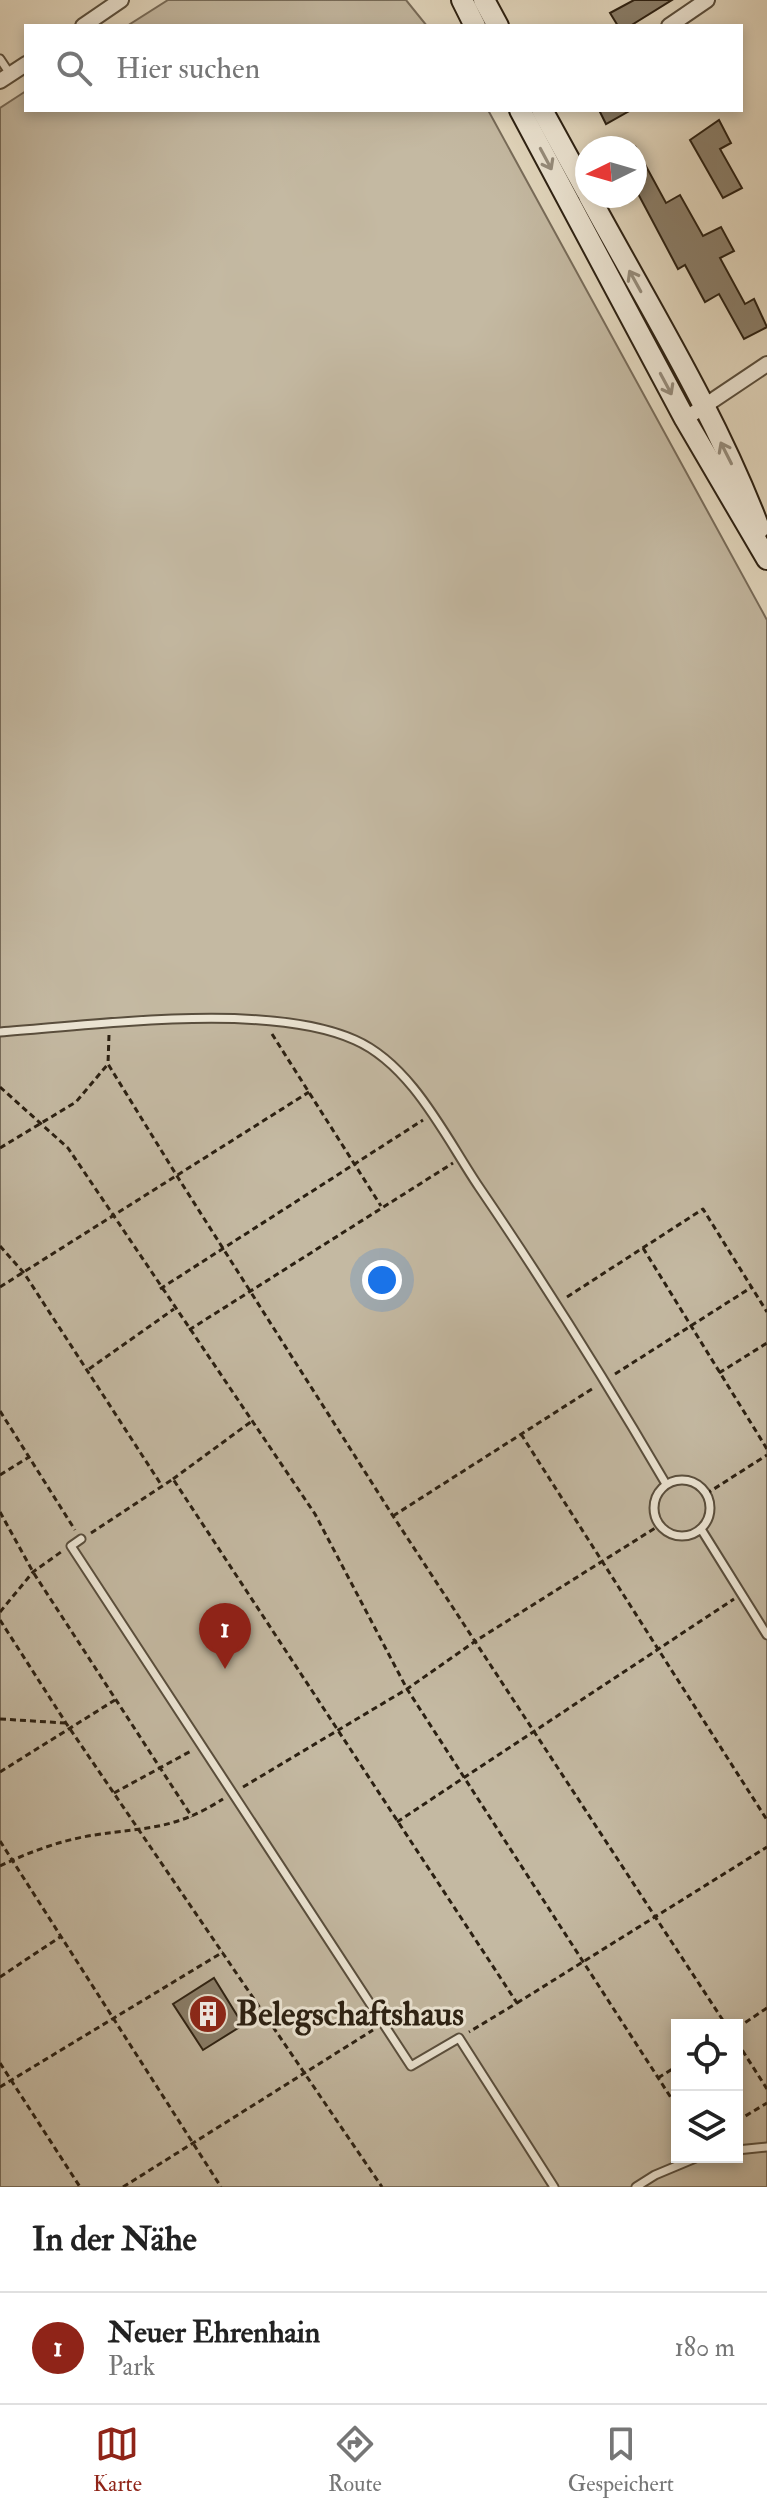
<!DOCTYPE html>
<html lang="de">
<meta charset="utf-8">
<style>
body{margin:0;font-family:"IM FELL Double Pica",serif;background:#f6f6f6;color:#222}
.controls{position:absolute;right:24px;bottom:24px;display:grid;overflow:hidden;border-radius:0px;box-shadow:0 4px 12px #0003}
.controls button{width:72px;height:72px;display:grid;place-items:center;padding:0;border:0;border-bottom:2px solid #e0e0e0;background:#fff;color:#222;font:40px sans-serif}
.compass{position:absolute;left:575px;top:136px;width:72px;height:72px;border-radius:50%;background:#fff;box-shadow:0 4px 12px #0003;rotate:265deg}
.you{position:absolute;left:382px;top:1280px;width:28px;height:28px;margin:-20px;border:6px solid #fff;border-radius:50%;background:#1a73e8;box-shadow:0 0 0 12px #1a73e833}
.badge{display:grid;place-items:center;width:52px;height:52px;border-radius:50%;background:#8f2418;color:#fff;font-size:26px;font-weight:700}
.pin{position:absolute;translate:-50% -66px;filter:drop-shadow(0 2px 4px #0008)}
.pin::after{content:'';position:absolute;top:42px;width:28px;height:24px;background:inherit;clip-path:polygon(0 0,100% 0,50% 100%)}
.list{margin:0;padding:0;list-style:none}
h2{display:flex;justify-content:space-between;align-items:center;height:104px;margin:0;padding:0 32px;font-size:34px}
h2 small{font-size:26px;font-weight:400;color:#767676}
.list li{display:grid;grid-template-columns:52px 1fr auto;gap:24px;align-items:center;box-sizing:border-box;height:112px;padding:0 32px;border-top:2px solid #e0e0e0}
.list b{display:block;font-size:30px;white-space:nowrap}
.list p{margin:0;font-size:26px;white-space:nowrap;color:#767676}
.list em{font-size:26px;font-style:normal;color:#767676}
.icon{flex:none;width:44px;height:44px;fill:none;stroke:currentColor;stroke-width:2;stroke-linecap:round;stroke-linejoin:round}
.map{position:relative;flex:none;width:767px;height:2187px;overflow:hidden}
.search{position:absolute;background:#fff;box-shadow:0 4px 12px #0003;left:24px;right:24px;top:24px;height:88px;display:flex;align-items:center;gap:20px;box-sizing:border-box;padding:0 28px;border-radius:0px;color:#767676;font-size:30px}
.sheet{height:216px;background:#fff}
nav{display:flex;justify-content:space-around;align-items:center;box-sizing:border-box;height:112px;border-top:2px solid #e0e0e0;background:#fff;font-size:22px;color:#767676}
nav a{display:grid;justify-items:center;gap:4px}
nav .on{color:#8f2418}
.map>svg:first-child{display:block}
.green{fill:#c4b9a2;stroke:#786c5a;stroke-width:2;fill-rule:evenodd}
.building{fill:#8b806c;stroke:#2b2012;stroke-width:2}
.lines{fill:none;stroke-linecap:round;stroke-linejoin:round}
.lane-casing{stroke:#594e3d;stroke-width:11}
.street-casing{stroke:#594e3d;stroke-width:18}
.secondary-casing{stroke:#2b2012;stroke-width:24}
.path{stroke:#2b2012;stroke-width:3;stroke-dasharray:6 4;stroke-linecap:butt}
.lane{stroke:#ede6d5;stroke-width:7}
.street{stroke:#ede6d5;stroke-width:14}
.secondary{stroke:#ede6d5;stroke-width:20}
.oneway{stroke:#968d7d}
.labels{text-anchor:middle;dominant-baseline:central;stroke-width:6;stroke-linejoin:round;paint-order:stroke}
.poi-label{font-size:34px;font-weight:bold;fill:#2b2012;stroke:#ede6d5;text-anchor:start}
</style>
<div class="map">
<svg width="767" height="2187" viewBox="0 0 767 2187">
<rect width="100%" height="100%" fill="#e3d8bf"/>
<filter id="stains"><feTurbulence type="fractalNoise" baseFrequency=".0025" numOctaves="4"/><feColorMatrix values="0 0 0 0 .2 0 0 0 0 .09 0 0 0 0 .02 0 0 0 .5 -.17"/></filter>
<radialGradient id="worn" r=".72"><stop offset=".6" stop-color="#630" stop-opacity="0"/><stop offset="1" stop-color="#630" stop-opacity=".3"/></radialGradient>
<!-- green -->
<g class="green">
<polygon points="168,0 406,0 427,26 127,26"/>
<path d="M 26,91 L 26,110 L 488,110 L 767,620 L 767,2187 L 0,2187 L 0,108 ZM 677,2025 L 737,2025 L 737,2157 L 677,2157 Z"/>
</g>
<!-- building -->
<g class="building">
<polygon points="634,0 672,0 630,26 618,26 610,13"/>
<polygon points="599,110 631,110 606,124"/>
<polygon points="719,120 731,143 720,149 742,188 723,198 690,140"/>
<polygon points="635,146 666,203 680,195 703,236 721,227 734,251 720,258 745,304 754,299 767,327 744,339 719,294 705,302 685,265 678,269 635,188"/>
<polygon points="214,1978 243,2025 203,2050 173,2004"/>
</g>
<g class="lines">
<defs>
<g id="lane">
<polyline points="0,59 10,74"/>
<path d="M 0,1032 C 96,1025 268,1001 355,1040 C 412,1065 446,1138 479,1187 C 545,1284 607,1383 666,1484"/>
<circle cx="682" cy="1508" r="28"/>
<polyline points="701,1529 767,1635"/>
<polyline points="81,1539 71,1546 411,2066 459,2038 554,2187"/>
<polyline points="737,2150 767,2147"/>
<polyline points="636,2187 655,2175 698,2157"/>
</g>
<g id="street">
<polyline points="83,26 121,0"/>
<polyline points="669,26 707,0"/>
<polyline points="0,81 26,64"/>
<polyline points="685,419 767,364"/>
</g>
<g id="secondary">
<polyline points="462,0 475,26"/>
<polyline points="484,0 498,26"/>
<polyline points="520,110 685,419 767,559"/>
<polyline points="542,110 587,192"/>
<path d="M 589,196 C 648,305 715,412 759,528"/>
</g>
</defs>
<!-- lane casing -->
<use href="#lane" class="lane-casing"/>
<!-- street casing -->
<use href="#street" class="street-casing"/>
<!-- secondary casing -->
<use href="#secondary" class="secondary-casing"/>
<!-- path -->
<g class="path">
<polyline points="272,1034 381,1206"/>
<polyline points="109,1035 108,1064 177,1176 393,1516 726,2025"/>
<polyline points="0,1087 68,1148 315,1514 407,1689 677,2107"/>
<polyline points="0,1148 76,1102 108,1064"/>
<polyline points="0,1246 24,1273 162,1486"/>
<polyline points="643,1248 767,1449"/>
<polyline points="0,1287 309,1092"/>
<polyline points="160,1289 423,1120"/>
<polyline points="567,1297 703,1209 767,1312"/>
<polyline points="189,1330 453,1163"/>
<polyline points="89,1369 174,1309"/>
<polyline points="719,1373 767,1343"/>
<polyline points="615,1374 752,1287"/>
<polyline points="0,1411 75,1530"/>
<polyline points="521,1434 767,1820"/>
<polyline points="0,1475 29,1457"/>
<polyline points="173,1479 252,1421"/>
<polyline points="706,1494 767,1455"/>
<polyline points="0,1512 33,1572 192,1817"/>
<polyline points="393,1516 595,1387"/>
<polyline points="91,1533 173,1479 517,2003 469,2032"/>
<polyline points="0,1612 33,1572 61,1552"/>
<polyline points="0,1620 66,1723 382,2187"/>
<polyline points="0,1719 66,1723"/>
<polyline points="0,1772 115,1700"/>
<polyline points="243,1787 407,1689 477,1640 660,1525"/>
<polyline points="114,1793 191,1751"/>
<polyline points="397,1822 734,1599"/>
<polyline points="0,1841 221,2187"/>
<path d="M 0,1866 C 29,1852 62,1840 94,1835 C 148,1827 174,1830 223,1799"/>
<polyline points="0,1977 60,1937"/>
<polyline points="517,2003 767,1847"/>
<polyline points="737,2028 767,2008"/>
<polyline points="737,2042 767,2089"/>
<polyline points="0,2063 80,2187"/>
<polyline points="658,2078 677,2066"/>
<polyline points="0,2087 223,1952"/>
<polyline points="737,2121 767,2103"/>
<polyline points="123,2187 373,2030"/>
</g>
<!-- lane -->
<use href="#lane" class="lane"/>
<!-- street -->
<use href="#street" class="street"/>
<!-- secondary -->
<use href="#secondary" class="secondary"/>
</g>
<!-- one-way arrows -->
<defs><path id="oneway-shaft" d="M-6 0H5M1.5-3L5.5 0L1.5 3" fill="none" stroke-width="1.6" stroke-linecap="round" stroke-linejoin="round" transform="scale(2)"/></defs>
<g class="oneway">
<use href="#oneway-shaft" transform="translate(546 159) rotate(62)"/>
<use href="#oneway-shaft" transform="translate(635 281) rotate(-119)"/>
<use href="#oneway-shaft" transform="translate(666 384) rotate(62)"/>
<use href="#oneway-shaft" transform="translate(726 453) rotate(-117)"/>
</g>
<!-- icons -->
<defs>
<symbol id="building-disc" viewBox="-11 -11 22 22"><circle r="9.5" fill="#8f2418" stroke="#ede6d5"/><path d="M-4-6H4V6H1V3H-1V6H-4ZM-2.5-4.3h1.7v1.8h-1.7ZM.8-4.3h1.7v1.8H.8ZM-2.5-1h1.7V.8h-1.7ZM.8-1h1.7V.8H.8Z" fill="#fff"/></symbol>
</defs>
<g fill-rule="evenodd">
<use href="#building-disc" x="186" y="1992" width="44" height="44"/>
</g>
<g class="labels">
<!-- poi labels -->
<g class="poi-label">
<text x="236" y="2014">Belegschaftshaus</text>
</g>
</g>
<rect width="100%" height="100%" filter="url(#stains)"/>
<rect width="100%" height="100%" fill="url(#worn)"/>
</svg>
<div class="controls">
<button><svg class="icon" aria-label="locate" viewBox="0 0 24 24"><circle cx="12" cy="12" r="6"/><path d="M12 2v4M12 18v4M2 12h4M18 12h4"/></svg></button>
<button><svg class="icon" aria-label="layers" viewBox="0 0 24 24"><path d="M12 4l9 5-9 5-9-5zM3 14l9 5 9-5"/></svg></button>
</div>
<svg class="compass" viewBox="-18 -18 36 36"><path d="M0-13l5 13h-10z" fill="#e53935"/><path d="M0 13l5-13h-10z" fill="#767676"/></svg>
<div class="you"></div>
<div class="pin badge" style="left:225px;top:1669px">1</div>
<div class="search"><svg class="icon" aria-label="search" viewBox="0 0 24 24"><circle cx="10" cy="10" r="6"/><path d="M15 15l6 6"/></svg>Hier suchen</div>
</div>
<section class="sheet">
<h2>In der Nähe<small></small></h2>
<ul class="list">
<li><span class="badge">1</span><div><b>Neuer Ehrenhain</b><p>Park</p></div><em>180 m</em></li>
</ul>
</section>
<nav>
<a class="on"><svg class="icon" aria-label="map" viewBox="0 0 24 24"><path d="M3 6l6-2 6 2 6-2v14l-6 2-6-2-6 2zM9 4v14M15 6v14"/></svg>Karte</a>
<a><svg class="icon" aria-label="directions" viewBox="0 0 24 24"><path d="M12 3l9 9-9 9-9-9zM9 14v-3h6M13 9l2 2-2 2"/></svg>Route</a>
<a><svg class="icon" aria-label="saved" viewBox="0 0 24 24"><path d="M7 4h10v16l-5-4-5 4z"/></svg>Gespeichert</a>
</nav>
